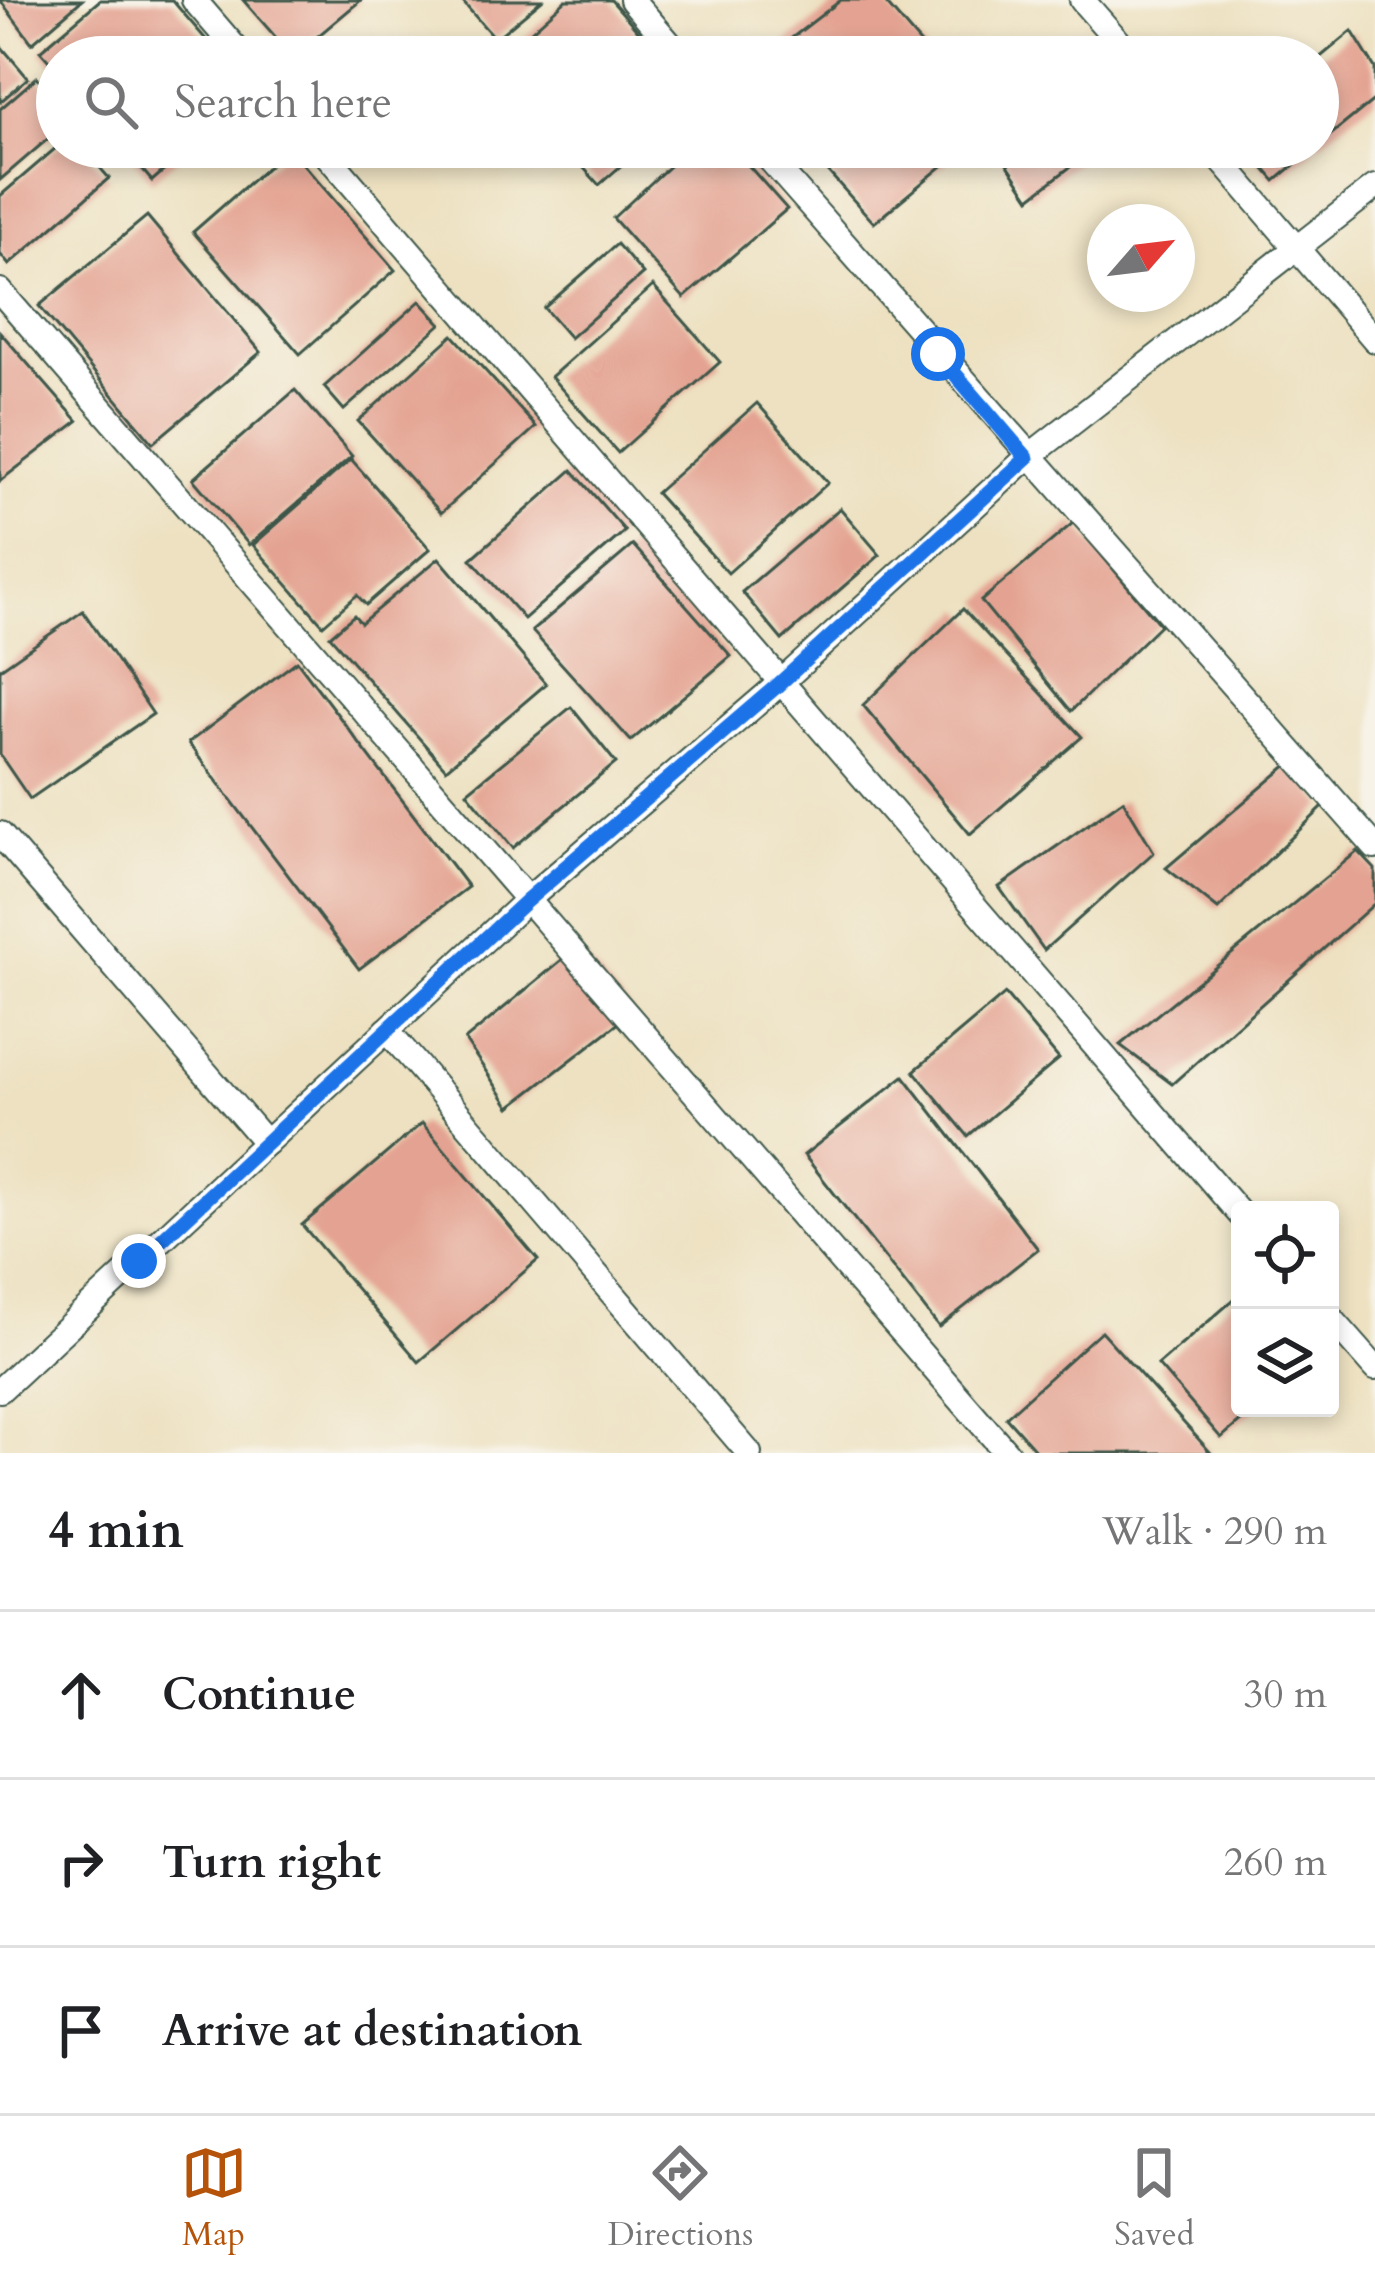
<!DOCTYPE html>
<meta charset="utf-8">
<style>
body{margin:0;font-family:Cardo,serif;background:#f6f6f6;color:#202124}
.controls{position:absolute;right:36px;bottom:36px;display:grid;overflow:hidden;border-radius:12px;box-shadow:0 6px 18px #0003}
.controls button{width:108px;height:108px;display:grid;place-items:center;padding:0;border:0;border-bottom:3px solid #e0e0e0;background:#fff;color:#202124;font:60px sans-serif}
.compass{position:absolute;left:1087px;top:204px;width:108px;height:108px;border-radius:50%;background:#fff;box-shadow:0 6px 18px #0003;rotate:62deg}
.stop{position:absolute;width:36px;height:36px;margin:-27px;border:9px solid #1a73e8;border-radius:50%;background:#fff}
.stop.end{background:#1a73e8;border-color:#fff;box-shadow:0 3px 12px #0008}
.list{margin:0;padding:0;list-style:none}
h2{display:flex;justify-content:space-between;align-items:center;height:156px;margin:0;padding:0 48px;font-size:51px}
h2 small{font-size:39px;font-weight:400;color:#757577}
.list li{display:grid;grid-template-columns:78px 1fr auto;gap:36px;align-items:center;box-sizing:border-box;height:168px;padding:0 48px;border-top:3px solid #e0e0e0}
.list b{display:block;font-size:45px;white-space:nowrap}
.list em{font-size:39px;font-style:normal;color:#757577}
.icon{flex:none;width:66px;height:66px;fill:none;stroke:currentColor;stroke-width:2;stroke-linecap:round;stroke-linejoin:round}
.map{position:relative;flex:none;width:1375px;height:1453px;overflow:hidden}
.search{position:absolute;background:#fff;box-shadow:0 6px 18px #0003;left:36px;right:36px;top:36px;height:132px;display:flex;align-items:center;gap:30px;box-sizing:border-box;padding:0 42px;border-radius:66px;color:#757577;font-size:45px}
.sheet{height:660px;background:#fff}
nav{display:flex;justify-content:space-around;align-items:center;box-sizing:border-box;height:168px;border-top:3px solid #e0e0e0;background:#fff;font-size:33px;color:#757577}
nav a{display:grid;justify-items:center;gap:6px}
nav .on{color:#b45309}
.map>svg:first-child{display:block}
.building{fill:#e4a392}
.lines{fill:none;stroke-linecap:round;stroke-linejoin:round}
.street-casing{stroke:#3e5649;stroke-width:28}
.street{stroke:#fff;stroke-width:24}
.route{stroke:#1a73e8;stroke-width:15}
</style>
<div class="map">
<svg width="1375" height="1453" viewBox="0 0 1375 1453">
<rect width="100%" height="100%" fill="#f7f3e8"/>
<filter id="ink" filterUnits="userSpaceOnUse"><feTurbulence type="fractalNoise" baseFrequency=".00833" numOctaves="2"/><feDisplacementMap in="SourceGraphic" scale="24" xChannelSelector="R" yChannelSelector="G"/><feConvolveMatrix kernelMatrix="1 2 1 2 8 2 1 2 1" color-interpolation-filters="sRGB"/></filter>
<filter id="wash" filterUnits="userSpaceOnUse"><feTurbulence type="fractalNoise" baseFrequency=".004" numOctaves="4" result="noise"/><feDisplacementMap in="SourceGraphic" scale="48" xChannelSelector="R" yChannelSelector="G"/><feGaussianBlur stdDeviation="2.7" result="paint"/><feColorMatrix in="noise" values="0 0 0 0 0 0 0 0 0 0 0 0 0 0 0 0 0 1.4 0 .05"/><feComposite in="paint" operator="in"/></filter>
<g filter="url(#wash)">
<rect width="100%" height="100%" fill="#ede1c1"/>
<g id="blocks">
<!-- building -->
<g class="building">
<polygon points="0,0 82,0 32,43"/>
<polygon points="100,0 172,0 221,57 57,57 57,70 40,51"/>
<polygon points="243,0 361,0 293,57"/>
<polygon points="461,0 542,0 495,39"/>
<polygon points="566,0 611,0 661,57 502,57"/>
<polygon points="841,0 883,0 932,57 767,57"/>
<polygon points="1105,26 1130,57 1078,57"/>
<polygon points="1352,31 1375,68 1375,99 1318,145 1318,59"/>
<polygon points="0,45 28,78 0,102"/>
<polygon points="37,77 57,100 57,131 0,180 0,109"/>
<polygon points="57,147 82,147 109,178 9,265 0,254 0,196"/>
<polygon points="123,147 191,147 152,181"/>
<polygon points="565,147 642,147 599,185"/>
<polygon points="690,147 732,147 787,209 684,298 613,218"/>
<polygon points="806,147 965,147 874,223"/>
<polygon points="996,147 1096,147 1030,198"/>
<polygon points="1246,147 1316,147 1275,181"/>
<polygon points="289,148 395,270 300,354 193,232"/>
<polygon points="147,216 261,352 153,443 39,306"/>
<polygon points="617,244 643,274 570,338 544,308"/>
<polygon points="653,286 720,362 618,453 551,377"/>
<polygon points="420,301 441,324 344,410 324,387"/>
<polygon points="0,332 78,421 0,481"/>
<polygon points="453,335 536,427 441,513 358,421"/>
<polygon points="295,390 352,456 249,545 193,479"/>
<polygon points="757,403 828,483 728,573 656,493"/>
<polygon points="351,459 430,549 366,605 357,595 323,625 253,545"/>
<polygon points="572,470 625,531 524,619 471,559"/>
<polygon points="840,508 880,555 782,640 742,592"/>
<polygon points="1074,522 1160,625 1071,711 981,601"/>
<polygon points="633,545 731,656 631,741 532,631"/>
<polygon points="439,558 546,684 446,769 330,636 354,615 361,623"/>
<polygon points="963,609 1082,737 970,834 863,705"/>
<polygon points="83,611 153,714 30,799 0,755 0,669"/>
<polygon points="297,661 468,887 359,969 188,743"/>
<polygon points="571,707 616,763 513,848 467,792"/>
<polygon points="1290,763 1324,806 1218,909 1166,868"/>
<polygon points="1123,800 1154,852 1044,950 999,887"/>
<polygon points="1358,851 1375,869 1375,903 1172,1084 1120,1045"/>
<polygon points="576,948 633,1012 510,1107 465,1040"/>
<polygon points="1005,994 1059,1059 968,1136 914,1071"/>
<polygon points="904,1076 1038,1249 939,1327 804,1155"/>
<polygon points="422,1123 538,1260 419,1362 302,1225"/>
<polygon points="1240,1294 1240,1408 1256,1408 1221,1438 1158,1365"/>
<polygon points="1101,1331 1211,1453 1038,1453 1006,1417"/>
</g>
</g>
</g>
<g filter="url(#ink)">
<use href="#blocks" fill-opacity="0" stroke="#3e5649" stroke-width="3"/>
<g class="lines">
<defs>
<g id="street">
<polyline points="194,0 243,57"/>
<polyline points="632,0 681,57"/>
<polyline points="1082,0 1132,57"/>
<polyline points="320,147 1240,1214"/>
<polyline points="759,147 1375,847"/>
<polyline points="1210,147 1375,340"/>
<polyline points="0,291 1007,1453"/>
<polyline points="0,834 266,1143"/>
<polyline points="387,1030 749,1453"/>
<polyline points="1330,1317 1375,1368"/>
<polyline points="0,1390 526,901 778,685 1027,458 1375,187"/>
</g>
</defs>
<!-- street casing -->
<use href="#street" class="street-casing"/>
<!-- street -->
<use href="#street" class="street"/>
</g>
</g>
<g class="lines" filter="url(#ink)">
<!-- route -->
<polyline class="route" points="139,1261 526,901 778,685 1027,458 938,354"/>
</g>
</svg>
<div class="controls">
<button><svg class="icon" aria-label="locate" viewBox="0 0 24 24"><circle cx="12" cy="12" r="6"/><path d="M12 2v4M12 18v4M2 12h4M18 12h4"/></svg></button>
<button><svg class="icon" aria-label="layers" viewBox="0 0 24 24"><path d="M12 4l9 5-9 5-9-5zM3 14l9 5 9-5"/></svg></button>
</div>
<svg class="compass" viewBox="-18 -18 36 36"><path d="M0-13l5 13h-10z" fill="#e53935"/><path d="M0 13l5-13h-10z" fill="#757577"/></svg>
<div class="stop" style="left:938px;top:354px"></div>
<div class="stop end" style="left:139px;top:1261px"></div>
<div class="search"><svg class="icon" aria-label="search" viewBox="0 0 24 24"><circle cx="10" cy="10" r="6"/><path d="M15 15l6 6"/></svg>Search here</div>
</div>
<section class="sheet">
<h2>4 min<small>Walk · 290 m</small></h2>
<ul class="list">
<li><svg class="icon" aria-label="ahead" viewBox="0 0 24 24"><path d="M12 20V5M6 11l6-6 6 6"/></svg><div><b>Continue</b></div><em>30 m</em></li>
<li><svg class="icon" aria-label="right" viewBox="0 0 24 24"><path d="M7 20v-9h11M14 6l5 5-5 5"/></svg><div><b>Turn right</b></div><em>260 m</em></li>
<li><svg class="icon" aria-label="arrive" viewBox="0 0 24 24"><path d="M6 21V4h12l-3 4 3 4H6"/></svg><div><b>Arrive at destination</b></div></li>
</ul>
</section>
<nav>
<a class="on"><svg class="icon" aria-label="map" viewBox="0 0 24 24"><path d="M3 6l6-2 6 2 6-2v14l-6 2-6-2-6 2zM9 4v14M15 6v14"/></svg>Map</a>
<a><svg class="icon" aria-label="directions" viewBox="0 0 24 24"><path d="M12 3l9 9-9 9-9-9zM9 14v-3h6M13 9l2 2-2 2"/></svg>Directions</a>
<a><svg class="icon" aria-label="saved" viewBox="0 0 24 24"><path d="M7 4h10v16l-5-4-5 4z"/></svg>Saved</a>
</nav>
